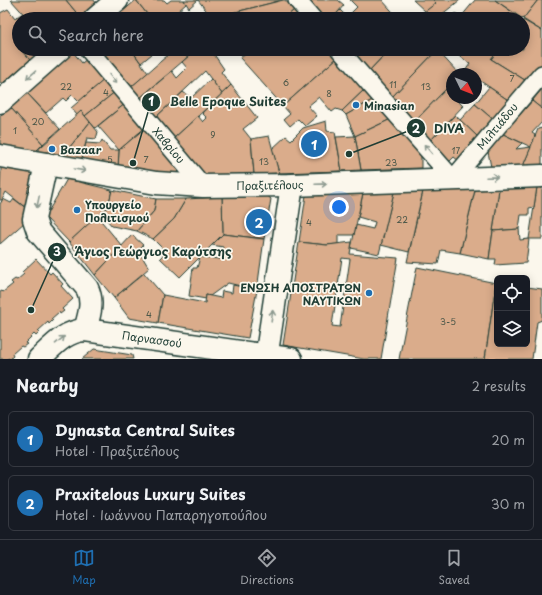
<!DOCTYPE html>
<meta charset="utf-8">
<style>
body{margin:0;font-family:"Playpen Sans",sans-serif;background:#242831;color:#f1f3f6}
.controls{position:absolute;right:12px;bottom:12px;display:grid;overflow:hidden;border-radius:6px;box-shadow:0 2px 10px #0003}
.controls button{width:36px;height:36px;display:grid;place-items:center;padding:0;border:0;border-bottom:1px solid #363941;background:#171b24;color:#f1f3f6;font:20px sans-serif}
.compass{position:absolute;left:446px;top:68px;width:36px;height:36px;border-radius:50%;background:#171b24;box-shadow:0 2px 10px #0003;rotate:133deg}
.you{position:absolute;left:339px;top:207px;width:14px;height:14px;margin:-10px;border:3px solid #fff;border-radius:50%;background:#1a73e8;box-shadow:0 0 0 6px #1a73e833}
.badge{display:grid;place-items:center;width:26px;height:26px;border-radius:50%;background:#1f6fb2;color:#fff;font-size:13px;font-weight:700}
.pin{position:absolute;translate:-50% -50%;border:2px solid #fff;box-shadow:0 1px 4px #0006}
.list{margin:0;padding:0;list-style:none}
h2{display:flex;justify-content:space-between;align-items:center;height:52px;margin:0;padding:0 16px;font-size:17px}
h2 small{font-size:13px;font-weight:400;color:#9ea1a6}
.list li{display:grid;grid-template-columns:26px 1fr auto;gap:12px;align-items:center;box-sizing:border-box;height:56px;margin:0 8px 8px;padding:0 8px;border:1px solid #363941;border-radius:6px}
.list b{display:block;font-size:15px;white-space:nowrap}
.list p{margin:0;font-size:13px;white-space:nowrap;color:#9ea1a6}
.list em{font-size:13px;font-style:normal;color:#9ea1a6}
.icon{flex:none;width:22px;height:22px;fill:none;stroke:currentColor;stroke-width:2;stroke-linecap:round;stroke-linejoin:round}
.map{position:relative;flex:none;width:542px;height:359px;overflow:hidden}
.search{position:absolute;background:#171b24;box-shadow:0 2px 10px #0003;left:12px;right:12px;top:12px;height:44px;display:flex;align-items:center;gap:10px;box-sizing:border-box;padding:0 14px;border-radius:22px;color:#9ea1a6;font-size:15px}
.sheet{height:180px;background:#171b24}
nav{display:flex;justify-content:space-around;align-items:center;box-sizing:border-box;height:56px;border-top:1px solid #363941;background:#171b24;font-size:11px;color:#9ea1a6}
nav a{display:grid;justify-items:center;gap:2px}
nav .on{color:#1f6fb2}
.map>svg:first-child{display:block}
.building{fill:#daac8b;stroke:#1f3d34;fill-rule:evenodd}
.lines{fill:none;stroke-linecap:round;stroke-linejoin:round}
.pedestrian-casing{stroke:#1f3d34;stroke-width:20}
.minor-casing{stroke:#1f3d34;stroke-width:25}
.pedestrian{stroke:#fbf7ec;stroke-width:17}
.minor{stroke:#fbf7ec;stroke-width:22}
.oneway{stroke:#8d9a90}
.poi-dot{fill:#1f6fb2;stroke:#fbf7ec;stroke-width:1.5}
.labels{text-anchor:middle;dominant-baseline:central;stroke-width:3.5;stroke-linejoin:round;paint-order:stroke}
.number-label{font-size:9px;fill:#4e594a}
.poi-label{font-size:11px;font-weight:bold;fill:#1f3d34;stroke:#fbf7ec;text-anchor:start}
.street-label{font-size:11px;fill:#1f3d34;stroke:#fbf7ec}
.leader{fill:none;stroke:#1f3d34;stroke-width:1.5}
.callout-dot{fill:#1f3d34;stroke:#fbf7ec;stroke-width:1.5}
.mark-label{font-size:12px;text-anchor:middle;font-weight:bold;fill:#fff}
.callout-label{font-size:12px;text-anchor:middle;font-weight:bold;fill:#1f3d34;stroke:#fbf7ec;stroke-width:3.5;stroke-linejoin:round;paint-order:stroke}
</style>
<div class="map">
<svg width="542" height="359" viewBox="0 0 542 359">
<rect width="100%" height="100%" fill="#fbf7ec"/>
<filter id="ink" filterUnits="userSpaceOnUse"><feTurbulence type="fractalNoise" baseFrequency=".025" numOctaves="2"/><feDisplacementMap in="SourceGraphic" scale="8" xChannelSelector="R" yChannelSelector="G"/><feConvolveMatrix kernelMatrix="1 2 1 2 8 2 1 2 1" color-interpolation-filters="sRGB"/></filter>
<g filter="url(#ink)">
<!-- building -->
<g class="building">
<polygon points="11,0 66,0 80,17 78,19 28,19"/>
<polygon points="66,0 94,0 96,3 80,17"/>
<polygon points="136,0 151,19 114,19"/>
<polygon points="136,0 164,0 167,3 171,0 184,0 186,4 169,19 151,19"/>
<polygon points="184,0 198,0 189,8"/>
<polygon points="198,0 283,0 212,18"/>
<polygon points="283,0 285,0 294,10 284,19 213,19 212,18"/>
<polygon points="307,0 338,0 344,5 332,19 323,19"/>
<polygon points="350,0 382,0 399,19 332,19 340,10 347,17 357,7"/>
<polygon points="413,0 433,0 436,3 426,12"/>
<polygon points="433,0 460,0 436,19 430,19 423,13 436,3"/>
<polygon points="475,0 495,0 522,19 450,19 455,13 461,17"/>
<polygon points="495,0 538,0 523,19"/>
<polygon points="538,0 542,0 542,31 523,19"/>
<polygon points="8,9 15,18 23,13 28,19 19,19 19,41 16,44 19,49 20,49 30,60 3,83 0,83 0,13"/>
<polygon points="294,10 303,19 284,19"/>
<polygon points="523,20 542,31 542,65 528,82 491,59 499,49 523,49"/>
<polygon points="20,49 43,49 30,60"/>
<polygon points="100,49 131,49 148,73 131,87"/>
<polygon points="131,49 158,49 141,63"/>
<polygon points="175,49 197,49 140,98 131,87"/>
<polygon points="197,49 206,49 209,52 211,50 224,69 221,72 231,85 222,94 205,71 155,118 140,98 172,71 177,78 187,68 182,62"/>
<polygon points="250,49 329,49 337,58 283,106 240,58"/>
<polygon points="350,49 380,49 385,54 369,71"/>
<polygon points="390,49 412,49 415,51 417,49 438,49 392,97 369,71"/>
<polygon points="451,49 499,49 491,59 528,82 511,102 476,78 476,74 470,74 465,71 470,64"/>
<polygon points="437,50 459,74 452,74 452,83 414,122 392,97"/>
<polygon points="73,52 82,63 88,58 105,79 79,102 72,95 66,101 63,98 46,113 27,93"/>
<polygon points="337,58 365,89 342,111 336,109 332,112 319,97 308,106 317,116 305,126 298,119 290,126 284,119 290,114 283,106"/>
<polygon points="105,79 116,91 85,116 81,111 77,115 71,108"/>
<polygon points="211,79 222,94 173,139 155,118 183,92 191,98"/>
<polygon points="231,85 257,118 243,129 251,139 254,174 202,175 173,139 198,116 203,122 207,118 202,113"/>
<polygon points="489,87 511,102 495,121 475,104"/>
<polygon points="365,89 374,99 346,115 342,111"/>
<polygon points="446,89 452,95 452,98 455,98 463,106 430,141 414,122"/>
<polygon points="542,89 542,109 532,101"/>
<polygon points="116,91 126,103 95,128 85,116"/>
<polygon points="27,93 60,129 43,144 10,107"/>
<polygon points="374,99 391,119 355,136 346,115"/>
<polygon points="532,101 542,109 542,122 532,133 535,135 531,147 503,134"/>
<polygon points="126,103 146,127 119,150 98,126"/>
<polygon points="475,104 495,121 480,139 460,120"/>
<polygon points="10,107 43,144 33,154 0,147 0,116"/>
<polygon points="81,111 90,122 61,158 33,154"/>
<polygon points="455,115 480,139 460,162 454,157 449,162 430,141"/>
<polygon points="391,119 421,152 421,168 361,170 355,136"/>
<polygon points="326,121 327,131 335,132 342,171 279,173 272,149 286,136 291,140 303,128"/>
<polygon points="90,122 98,132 96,139 87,138 81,162 61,158"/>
<polygon points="146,127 181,168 171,178 118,168 119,150"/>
<polygon points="542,128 542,165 523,166 538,129"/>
<polygon points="503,134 522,143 516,149 531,147 523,166 491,167 488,152"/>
<polygon points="269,136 279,173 254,174 251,139"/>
<polygon points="355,136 361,170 342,171 336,137"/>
<polygon points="102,140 110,150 119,150 118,168 81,162 86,143 100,144"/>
<polygon points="1,167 39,172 31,212 6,192 2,200 0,200"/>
<polygon points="67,179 112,190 108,207 69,242 45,217"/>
<polygon points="537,187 542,187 542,239 529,239"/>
<polygon points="537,187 534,207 529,208 529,215 521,215 519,229 493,231 499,189"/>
<polygon points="499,189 489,259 460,253 475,190"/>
<polygon points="112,190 156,199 154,211 137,231 112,226 101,213 108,207"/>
<polygon points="475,190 460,253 441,250 438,264 407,262 423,191"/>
<polygon points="423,191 409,252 381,245 394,192"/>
<polygon points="394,192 379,254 351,248 356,225 373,229 375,222 358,217 363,193"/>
<polygon points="363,193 354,235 338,235 338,244 327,245 299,242 306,195"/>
<polygon points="266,195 271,199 264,239 223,234 222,197"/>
<polygon points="222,197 223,234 180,277 160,258 166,252 153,239 174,219 186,199"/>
<polygon points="3,199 11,203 14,199 31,212 25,222 0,244 0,204"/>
<polygon points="156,199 186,199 174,219 153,239 137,231 154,211"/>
<polygon points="97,216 122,246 95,275 69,242"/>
<polygon points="519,229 520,240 529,239 526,263 495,265 496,259 489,259 493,231"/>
<polygon points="223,234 264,239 257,290 228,283 210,296 206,295 206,299 189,296 193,268 197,268 200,257 220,259 223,247 212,245"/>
<polygon points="132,235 143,245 138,250 149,268 114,298 95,275"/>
<path d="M 299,242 L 327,245 L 352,242 L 350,254 L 398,258 L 381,359 L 364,359 L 283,345 ZM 342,258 L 350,259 L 340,327 L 332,326 Z"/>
<polygon points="36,259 50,274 52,272 63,284 61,286 73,299 62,309 64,311 60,314 59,312 51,319 53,320 49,324 48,322 38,331 40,332 36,336 34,334 25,343 27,344 23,347 21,346 12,354 13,356 10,359 8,358 7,359 0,359 0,292 2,291 3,292 13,284 11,282 15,279 17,280 24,274 22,272"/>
<polygon points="417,267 496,283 485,359 399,359"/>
<polygon points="144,273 163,295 158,323 129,318 114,298"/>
<polygon points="496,283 497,344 527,344 527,287 542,289 542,320 537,322 532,359 485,359"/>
<polygon points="233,285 257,290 248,338 158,323 163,295 205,303 206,295 221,298 222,291 232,293"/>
<polygon points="94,349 132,355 133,359 82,359"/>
</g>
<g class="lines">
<defs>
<g id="pedestrian">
<polyline points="297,0 313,19"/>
<polyline points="88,49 203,186"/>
<polyline points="339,49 453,179 542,74"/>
</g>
<g id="minor">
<polyline points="95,19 117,0"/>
<polyline points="0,102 60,49"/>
<polyline points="0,156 156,183 203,186 292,185 542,176"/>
<path d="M 46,164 L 34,219 L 38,231 L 87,288 C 94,302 89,316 85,330"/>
<path d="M 39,359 C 53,346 65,331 85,330 L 291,359"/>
<polyline points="266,359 292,185"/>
</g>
</defs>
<!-- pedestrian casing -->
<use href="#pedestrian" class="pedestrian-casing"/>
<!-- minor casing -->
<use href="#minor" class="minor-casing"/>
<!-- pedestrian -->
<use href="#pedestrian" class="pedestrian"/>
<!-- minor -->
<use href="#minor" class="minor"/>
</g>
<!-- one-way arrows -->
<defs><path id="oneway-shaft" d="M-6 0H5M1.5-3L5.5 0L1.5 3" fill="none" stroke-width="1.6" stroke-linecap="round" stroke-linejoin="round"/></defs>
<g class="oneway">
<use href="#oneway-shaft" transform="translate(31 75) rotate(139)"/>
<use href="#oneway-shaft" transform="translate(113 79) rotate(50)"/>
<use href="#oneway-shaft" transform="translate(428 149) rotate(-131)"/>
<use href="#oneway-shaft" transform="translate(80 170) rotate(10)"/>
<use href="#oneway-shaft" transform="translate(492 177) rotate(-2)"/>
<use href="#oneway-shaft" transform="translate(321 184) rotate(-2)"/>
<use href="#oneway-shaft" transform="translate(38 202) rotate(102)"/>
<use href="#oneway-shaft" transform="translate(272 316) rotate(-82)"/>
<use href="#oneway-shaft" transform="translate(60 340) rotate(-40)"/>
</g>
</g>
<!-- markers -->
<g class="poi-dot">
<circle cx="356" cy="105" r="4"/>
<circle cx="52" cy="149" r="4"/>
<circle cx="77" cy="210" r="4"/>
<circle cx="369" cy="293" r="4"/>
</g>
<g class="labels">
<!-- number labels -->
<g class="number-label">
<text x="512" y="78">7</text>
<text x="286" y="82">6</text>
<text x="393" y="84">11</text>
<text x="66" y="86">22</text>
<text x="426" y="86">13</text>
<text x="106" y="92">4</text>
<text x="329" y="93">8</text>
<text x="38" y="121">20</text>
<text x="15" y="130">1</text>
<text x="213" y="134">9</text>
<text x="456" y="150">17</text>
<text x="110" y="159">5</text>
<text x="146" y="159">7</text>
<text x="264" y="161">13</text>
<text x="391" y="162">23</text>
<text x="28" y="189">1</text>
<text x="402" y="219">22</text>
<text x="309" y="222">4</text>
<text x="149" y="314">4</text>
<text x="448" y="321">3-5</text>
</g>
<!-- poi labels -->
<g class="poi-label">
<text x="364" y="105">Minasian</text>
<text x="60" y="149">Bazaar</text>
<text x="85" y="204">Υπουργείο<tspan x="85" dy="13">Πολιτισμού</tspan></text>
<text x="361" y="287" text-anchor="end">ΕΝΩΣΗ ΑΠΟΣΤΡΑΤΩΝ<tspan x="361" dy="13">ΝΑΥΤΙΚΩΝ</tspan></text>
</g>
<!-- street labels -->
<g class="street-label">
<text transform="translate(497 126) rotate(-50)">Μιλτιάδου</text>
<text transform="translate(169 145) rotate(50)">Χαβρίου</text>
<text transform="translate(270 185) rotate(-1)">Πραξιτέλους</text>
<text transform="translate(152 339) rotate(8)">Παρνασσού</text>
</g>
</g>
<!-- callouts -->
<path class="leader" d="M133 163L151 102M349 154L416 128M31 310L57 252"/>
<g class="callout-dot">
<circle cx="133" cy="163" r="4"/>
<circle cx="349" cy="154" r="4"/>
<circle cx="31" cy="310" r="4"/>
<circle cx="151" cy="102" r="10"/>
<circle cx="416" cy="128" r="10"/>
<circle cx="57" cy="252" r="10"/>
</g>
<g class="mark-label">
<text x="151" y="106">1</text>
<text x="416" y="133">2</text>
<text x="57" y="256">3</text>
</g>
<g class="callout-label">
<text x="228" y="106">Belle Epoque Suites</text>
<text x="449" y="133">DIVA</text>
<text x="153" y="256">Άγιος Γεώργιος Καρύτσης</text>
</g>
</svg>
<div class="controls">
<button><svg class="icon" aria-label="locate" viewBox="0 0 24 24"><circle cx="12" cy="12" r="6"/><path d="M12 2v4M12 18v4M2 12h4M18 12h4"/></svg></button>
<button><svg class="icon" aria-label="layers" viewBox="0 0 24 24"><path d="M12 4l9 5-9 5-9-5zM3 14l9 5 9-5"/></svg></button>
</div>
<svg class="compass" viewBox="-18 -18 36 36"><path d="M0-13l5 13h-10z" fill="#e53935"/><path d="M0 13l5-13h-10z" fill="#9ea1a6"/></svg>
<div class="you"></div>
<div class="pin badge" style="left:314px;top:144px">1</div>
<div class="pin badge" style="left:259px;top:222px">2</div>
<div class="search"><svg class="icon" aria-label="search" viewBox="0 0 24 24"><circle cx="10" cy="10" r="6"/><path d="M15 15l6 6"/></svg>Search here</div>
</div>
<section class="sheet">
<h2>Nearby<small>2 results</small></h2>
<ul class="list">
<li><span class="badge">1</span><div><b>Dynasta Central Suites</b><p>Hotel · Πραξιτέλους</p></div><em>20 m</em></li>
<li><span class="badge">2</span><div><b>Praxitelous Luxury Suites</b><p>Hotel · Ιωάννου Παπαρηγοπούλου</p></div><em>30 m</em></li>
</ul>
</section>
<nav>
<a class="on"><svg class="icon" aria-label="map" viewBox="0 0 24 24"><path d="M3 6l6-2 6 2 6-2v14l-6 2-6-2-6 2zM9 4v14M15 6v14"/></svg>Map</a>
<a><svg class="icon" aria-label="directions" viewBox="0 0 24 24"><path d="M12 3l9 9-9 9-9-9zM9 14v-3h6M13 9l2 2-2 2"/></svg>Directions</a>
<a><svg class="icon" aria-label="saved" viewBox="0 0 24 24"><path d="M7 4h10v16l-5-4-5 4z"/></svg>Saved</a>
</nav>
